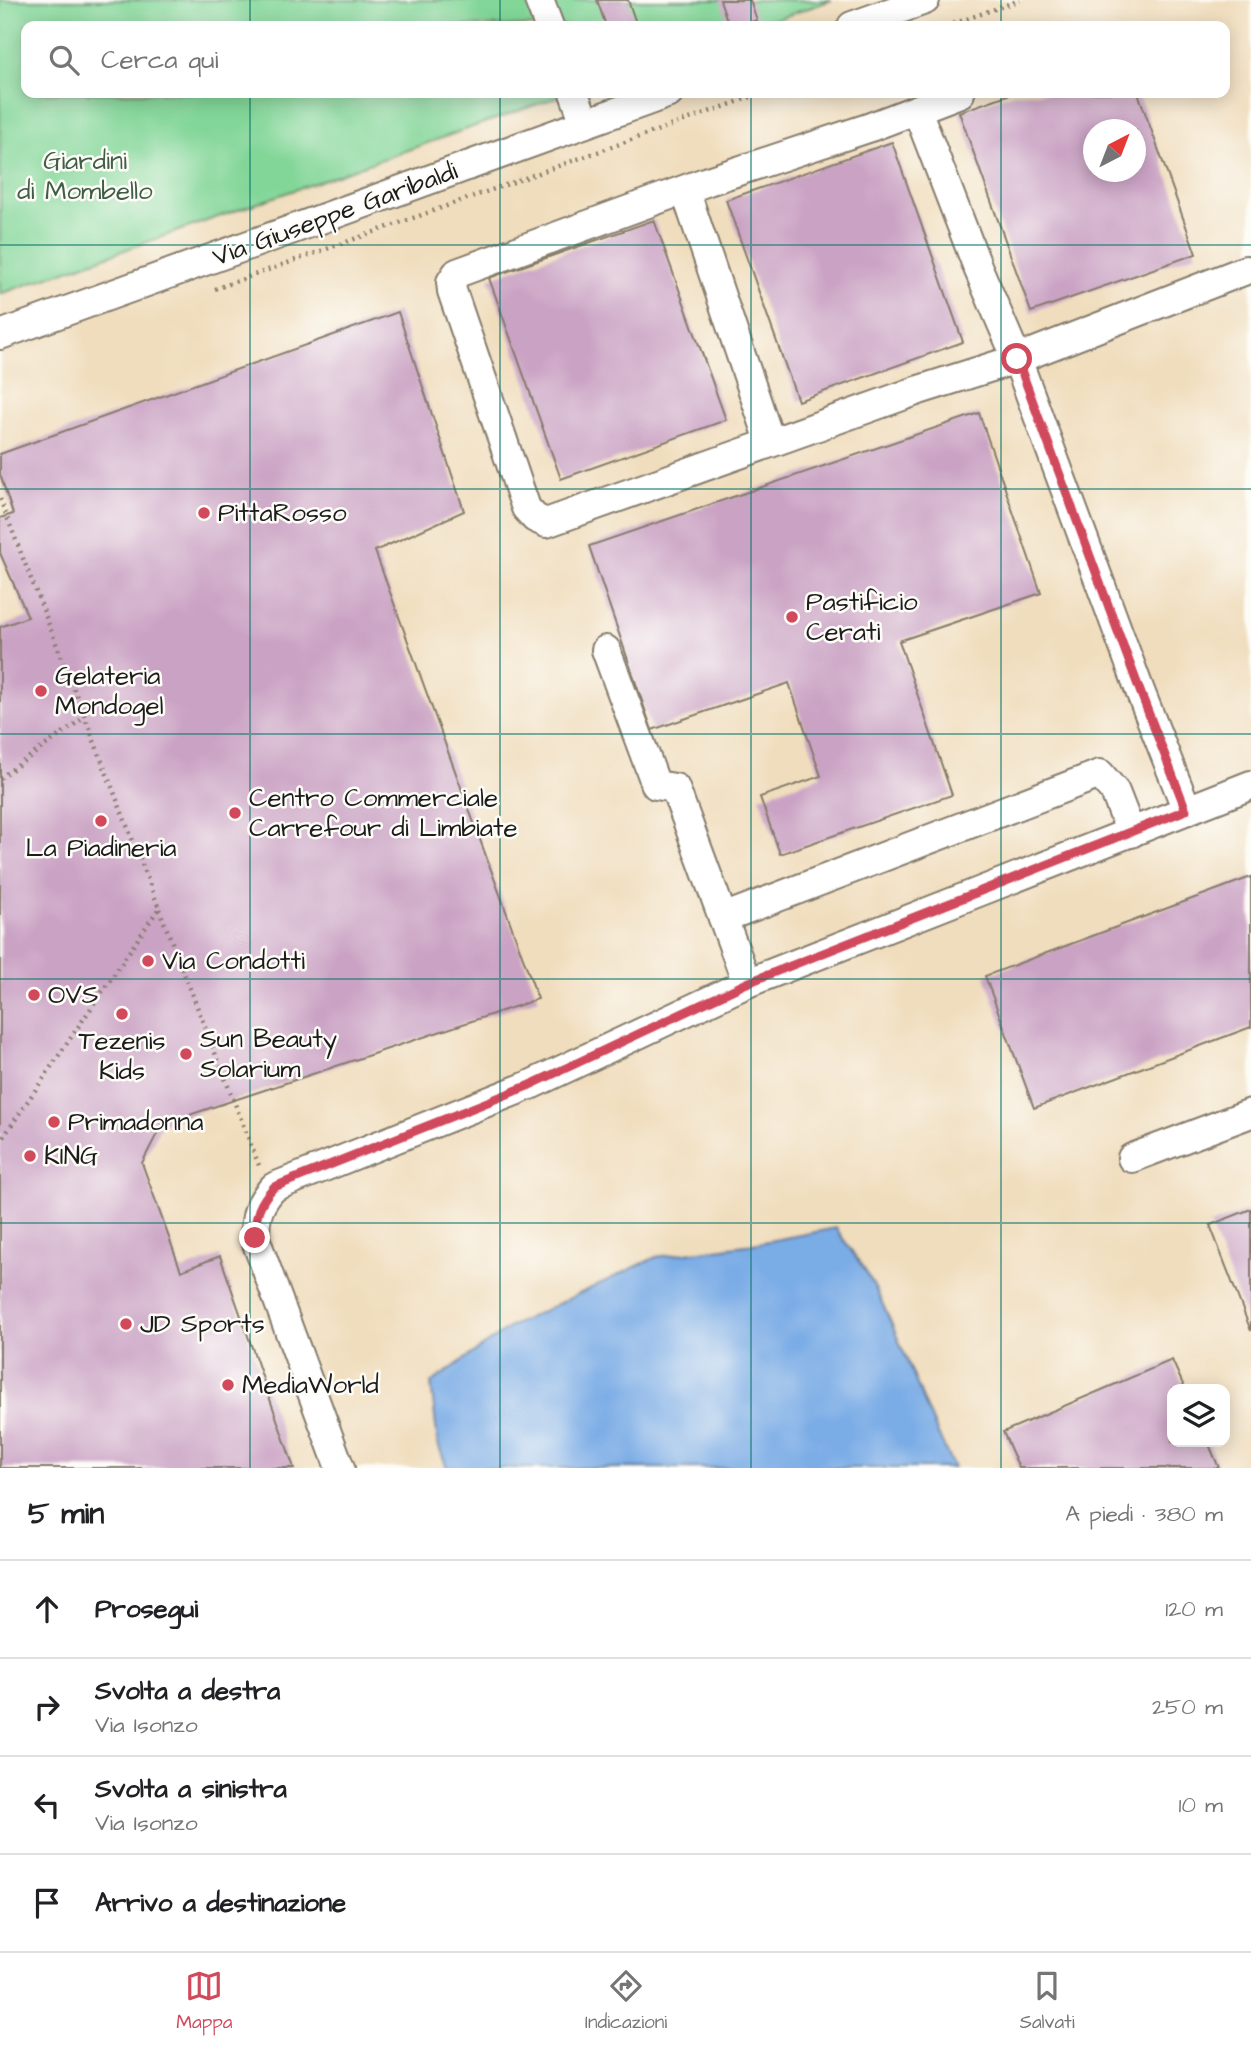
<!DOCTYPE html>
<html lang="it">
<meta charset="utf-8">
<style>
body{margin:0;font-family:"Architects Daughter",sans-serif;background:#f6f6f6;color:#202124}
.controls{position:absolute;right:21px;bottom:21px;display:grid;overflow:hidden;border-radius:14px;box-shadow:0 4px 18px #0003}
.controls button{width:63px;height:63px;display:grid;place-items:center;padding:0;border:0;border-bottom:2px solid #e0e0e0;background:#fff;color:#202124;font:35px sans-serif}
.compass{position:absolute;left:1083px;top:119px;width:63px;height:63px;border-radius:50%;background:#fff;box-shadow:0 4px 18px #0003;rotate:42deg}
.stop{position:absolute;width:21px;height:21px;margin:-16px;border:5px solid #d1495b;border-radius:50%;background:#fff}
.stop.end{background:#d1495b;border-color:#fff;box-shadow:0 2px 7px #0008}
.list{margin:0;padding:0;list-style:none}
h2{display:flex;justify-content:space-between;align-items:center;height:91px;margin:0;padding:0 28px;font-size:30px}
h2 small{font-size:23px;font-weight:400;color:#757577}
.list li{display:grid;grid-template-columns:46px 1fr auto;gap:21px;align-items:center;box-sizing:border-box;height:98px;padding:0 28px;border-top:2px solid #e0e0e0}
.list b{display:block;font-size:26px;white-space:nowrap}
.list p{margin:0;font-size:23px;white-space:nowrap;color:#757577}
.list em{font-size:23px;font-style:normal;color:#757577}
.icon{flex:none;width:38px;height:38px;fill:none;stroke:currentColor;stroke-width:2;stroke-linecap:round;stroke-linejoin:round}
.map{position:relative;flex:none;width:1251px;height:1468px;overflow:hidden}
.search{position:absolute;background:#fff;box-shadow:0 4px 18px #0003;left:21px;right:21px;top:21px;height:77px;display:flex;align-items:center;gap:18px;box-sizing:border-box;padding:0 24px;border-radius:14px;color:#757577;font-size:26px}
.sheet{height:483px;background:#fff}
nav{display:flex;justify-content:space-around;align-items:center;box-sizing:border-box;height:98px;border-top:2px solid #e0e0e0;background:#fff;font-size:19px;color:#757577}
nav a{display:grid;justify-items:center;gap:4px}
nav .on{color:#d1495b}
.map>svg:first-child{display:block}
.green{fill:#82d698;stroke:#4f795a;stroke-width:2}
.water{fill:#7aace6;stroke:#4b6481;stroke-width:2}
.building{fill:#caa3c4;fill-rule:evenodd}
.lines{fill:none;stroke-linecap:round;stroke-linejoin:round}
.minor-casing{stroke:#867c6c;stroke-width:32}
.path{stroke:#867c6c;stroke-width:4.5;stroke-dasharray:2 5;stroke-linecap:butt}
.minor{stroke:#fff;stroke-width:28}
.route{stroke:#d1495b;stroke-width:9}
.grid{fill:none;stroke:#0f766e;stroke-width:2;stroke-opacity:0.55}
.poi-dot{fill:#d1495b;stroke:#fdfcf7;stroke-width:2.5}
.labels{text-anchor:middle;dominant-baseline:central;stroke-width:5;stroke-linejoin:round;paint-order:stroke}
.park-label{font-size:26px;fill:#405d47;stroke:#fdfcf7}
.street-label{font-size:26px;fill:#1c1c1c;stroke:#fdfcf7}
.poi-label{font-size:26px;fill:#1c1c1c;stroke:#fdfcf7;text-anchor:start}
</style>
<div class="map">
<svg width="1251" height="1468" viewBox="0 0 1251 1468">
<rect width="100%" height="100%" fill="#fdfcf7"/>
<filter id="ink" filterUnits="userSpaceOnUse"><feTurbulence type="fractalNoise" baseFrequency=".0143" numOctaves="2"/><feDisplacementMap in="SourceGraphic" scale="14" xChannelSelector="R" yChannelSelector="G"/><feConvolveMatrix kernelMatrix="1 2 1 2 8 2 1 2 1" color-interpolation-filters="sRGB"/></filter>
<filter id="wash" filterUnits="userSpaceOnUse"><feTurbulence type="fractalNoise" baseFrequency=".00686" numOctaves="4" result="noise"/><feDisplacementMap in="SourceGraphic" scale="28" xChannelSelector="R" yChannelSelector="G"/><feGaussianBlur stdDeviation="1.57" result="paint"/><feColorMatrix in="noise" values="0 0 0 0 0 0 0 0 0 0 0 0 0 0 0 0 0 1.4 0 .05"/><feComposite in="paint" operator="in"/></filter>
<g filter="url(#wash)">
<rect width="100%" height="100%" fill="#f0ddbd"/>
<!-- green -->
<polygon class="green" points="0,0 832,0 757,26 26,26 26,93 569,93 0,294"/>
<!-- water -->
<path class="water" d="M 836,1228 C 848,1247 864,1266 874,1286 C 904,1346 924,1409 954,1468 L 447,1468 L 438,1444 L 431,1383 L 511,1326 L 656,1257 L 753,1244 Z"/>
<g id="blocks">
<!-- building -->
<g class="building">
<polygon points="597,0 628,0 637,26 606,26"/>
<polygon points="720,0 750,0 757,20 739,26 729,26"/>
<path d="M 1013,93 L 1138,93 L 1196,254 L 1031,312 L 959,112 ZM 1094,130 L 1136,130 L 1136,172 L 1094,172 Z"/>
<polygon points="892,142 963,342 798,401 726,200"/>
<polygon points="654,220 726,420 561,479 489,278"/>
<polygon points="398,312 464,511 375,551 538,999 162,1124 142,1163 181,1271 220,1256 294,1468 0,1468 0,627 28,617 0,553 0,518 13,514 0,474 0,454"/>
<polygon points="979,413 1041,593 899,641 952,795 780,854 760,797 821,776 789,683 652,730 589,546"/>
<polygon points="1251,877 1251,1027 1034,1108 985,976"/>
<polygon points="1251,1209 1251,1331 1210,1225"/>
<polygon points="1172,1360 1185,1389 1172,1389 1172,1442 1208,1442 1219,1468 1019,1468 1003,1432"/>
</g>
</g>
</g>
<g filter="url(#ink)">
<use href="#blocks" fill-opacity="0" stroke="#867c6c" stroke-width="2"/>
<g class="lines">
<defs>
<g id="minor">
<polyline points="539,0 549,26"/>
<polyline points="852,26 925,0"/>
<polyline points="574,93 585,123"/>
<polyline points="960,93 868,128 708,181 457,273 451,282 452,291 526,508 535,518 546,523 919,390 1017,359 1246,270"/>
<polyline points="917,110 978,268 1017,359 1140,691 1187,810"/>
<polyline points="685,190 770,441"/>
<polyline points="0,335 669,93"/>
<polyline points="606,650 656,785 675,788 747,983"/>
<polyline points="723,918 1100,774 1115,792 1131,833"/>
<polyline points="1132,1158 1251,1113"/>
<path d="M 340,1468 L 255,1238 C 255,1215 259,1203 274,1187 L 530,1085 L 747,983 L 1251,785"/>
</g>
</defs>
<!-- minor casing -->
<use href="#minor" class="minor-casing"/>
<!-- path -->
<g class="path">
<polyline points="947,26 1020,0"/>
<polyline points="215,289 762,93"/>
<polyline points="0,499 159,908 0,1142"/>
<polyline points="0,778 85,717"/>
<polyline points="159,909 260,1168"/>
</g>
<!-- minor -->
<use href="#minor" class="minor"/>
</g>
</g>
<g class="lines" filter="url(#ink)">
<!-- route -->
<path class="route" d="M 255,1238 C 255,1215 259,1203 274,1187 L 530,1085 L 747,983 L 1186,810 L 1140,691 L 1017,359"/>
</g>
<!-- grid -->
<path class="grid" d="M 250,0 L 250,26M 500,0 L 500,26M 751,0 L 751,26M 1001,0 L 1001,26M 250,93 L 250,1468M 500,93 L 500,1468M 751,93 L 751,1468M 1001,93 L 1001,1468M 0,245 L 1251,245M 0,489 L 1251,489M 0,734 L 1251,734M 0,979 L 1251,979M 0,1223 L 1251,1223"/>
<!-- markers -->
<g class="poi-dot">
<circle cx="204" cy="513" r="7"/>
<circle cx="792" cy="617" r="7"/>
<circle cx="41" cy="691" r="7"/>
<circle cx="235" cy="813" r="7"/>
<circle cx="101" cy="821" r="7"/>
<circle cx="148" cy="961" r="7"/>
<circle cx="34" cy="995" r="7"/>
<circle cx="122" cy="1014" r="7"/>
<circle cx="186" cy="1054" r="7"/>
<circle cx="54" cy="1122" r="7"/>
<circle cx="30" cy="1156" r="7"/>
<circle cx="126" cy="1324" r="7"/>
<circle cx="228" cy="1385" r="7"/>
</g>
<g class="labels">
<!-- park labels -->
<g class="park-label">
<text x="85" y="161">Giardini<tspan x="85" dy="30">di Mombello</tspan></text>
</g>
<!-- street labels -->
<g class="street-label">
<text transform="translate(335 214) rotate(-20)">Via Giuseppe Garibaldi</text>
</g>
<!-- poi labels -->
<g class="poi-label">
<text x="218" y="513">PittaRosso</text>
<text x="806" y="602">Pastificio<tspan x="806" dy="30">Cerati</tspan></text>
<text x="55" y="676">Gelateria<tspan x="55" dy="30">Mondogel</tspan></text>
<text x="249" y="798">Centro Commerciale<tspan x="249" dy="30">Carrefour di Limbiate</tspan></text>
<text x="101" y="848" text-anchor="middle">La Piadineria</text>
<text x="162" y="961">Via Condotti</text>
<text x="48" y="995">OVS</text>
<text x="200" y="1039">Sun Beauty<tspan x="200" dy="30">Solarium</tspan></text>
<text x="122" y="1041" text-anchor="middle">Tezenis<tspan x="122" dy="30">Kids</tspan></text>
<text x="68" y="1122">Primadonna</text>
<text x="44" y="1156">KING</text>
<text x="140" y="1324">JD Sports</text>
<text x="242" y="1385">MediaWorld</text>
</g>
</g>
</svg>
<div class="controls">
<button><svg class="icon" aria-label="layers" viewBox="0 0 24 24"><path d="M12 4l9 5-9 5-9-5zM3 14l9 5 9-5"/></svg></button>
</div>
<svg class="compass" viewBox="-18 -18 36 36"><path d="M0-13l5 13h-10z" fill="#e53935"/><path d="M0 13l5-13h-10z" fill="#757577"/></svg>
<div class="stop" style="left:1017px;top:359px"></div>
<div class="stop end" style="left:255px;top:1238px"></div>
<div class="search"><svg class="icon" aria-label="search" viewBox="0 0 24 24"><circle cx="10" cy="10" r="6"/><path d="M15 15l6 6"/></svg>Cerca qui</div>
</div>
<section class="sheet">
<h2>5 min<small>A piedi · 380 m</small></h2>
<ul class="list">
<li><svg class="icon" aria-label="ahead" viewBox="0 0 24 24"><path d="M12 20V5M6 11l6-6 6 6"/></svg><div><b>Prosegui</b></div><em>120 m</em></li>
<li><svg class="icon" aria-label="right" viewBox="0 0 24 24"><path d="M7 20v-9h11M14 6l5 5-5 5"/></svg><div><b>Svolta a destra</b><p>Via Isonzo</p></div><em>250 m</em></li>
<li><svg class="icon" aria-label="left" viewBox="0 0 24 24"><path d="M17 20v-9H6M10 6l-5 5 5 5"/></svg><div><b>Svolta a sinistra</b><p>Via Isonzo</p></div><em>10 m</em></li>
<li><svg class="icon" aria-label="arrive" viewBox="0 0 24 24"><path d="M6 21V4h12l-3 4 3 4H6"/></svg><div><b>Arrivo a destinazione</b></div></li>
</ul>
</section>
<nav>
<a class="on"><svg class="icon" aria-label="map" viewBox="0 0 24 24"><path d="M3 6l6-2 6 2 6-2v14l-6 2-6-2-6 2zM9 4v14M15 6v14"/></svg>Mappa</a>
<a><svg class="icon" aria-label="directions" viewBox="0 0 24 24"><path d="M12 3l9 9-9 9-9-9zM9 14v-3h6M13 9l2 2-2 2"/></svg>Indicazioni</a>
<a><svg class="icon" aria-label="saved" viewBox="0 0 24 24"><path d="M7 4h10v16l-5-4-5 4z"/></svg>Salvati</a>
</nav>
